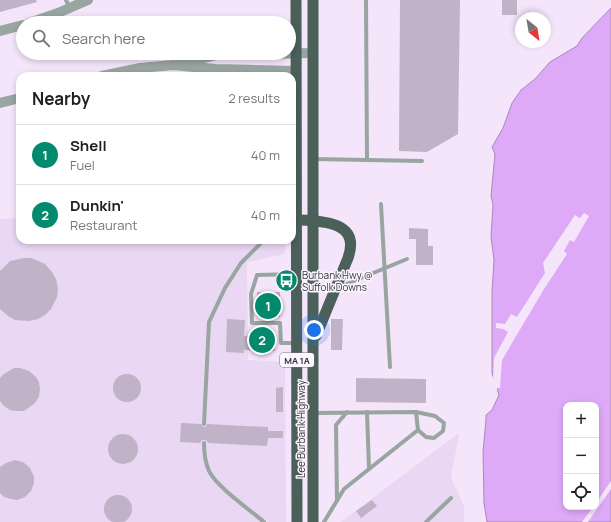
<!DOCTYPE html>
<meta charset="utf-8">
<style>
body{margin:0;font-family:Manrope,sans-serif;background:#f6f6f6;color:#202124}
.controls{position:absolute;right:12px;bottom:12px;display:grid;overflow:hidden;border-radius:8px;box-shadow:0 2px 6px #0003}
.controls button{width:36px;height:36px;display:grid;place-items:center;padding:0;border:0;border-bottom:1px solid #e0e0e0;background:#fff;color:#202124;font:20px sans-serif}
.compass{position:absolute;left:515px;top:12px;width:36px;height:36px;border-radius:50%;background:#fff;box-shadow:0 2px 6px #0003;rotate:149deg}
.you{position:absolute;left:314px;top:330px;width:14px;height:14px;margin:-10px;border:3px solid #fff;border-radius:50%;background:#1a73e8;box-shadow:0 0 0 6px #1a73e833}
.badge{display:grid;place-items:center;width:26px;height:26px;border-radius:50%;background:#03896d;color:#fff;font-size:13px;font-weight:700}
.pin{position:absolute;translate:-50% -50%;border:2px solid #fff;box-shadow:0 1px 4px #0006}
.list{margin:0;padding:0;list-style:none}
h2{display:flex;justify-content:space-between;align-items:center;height:52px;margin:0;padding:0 16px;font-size:17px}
h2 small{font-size:13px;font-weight:400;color:#757577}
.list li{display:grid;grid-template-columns:26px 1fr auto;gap:12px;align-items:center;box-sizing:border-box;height:60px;padding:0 16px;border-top:1px solid #e0e0e0}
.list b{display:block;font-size:15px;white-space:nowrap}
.list p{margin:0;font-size:13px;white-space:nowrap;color:#757577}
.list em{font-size:13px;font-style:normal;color:#757577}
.icon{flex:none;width:22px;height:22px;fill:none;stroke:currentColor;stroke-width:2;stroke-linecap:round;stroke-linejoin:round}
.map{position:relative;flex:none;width:611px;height:522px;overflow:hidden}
.search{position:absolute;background:#fff;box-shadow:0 2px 6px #0003;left:16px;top:16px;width:280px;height:44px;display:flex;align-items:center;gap:10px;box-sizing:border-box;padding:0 14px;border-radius:22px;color:#757577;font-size:15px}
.panel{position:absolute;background:#fff;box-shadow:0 2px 6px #0003;left:16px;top:72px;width:280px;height:172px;border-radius:12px}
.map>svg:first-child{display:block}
.built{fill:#ead7f3}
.water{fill:#deaaf7;stroke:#ac87bf;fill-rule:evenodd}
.pier{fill:#f4e5fb}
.building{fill:#c0b2c7}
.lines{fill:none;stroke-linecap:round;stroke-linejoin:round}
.service{stroke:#99a5a1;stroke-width:4}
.tertiary{stroke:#99a5a1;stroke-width:10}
.trunk{stroke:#4a6059;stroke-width:11}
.labels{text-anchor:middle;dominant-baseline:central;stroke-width:3;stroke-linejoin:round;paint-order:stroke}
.shield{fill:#fcf6ff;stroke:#746e76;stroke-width:1}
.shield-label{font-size:9px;font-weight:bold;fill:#39343c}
.poi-label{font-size:10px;fill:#39343c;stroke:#fcf6ff;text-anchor:start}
.street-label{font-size:10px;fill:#39343c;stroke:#fcf6ff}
</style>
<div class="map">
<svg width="611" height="522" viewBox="0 0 611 522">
<rect width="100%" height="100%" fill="#f4e5fb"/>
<!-- built -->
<g class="built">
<polygon points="20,218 20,240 285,240 285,254 247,262 248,360 285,362 286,522 0,522 0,219"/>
<polygon points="459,433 451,478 464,506 464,522 341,522"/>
</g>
<!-- water -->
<path class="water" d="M 611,8 L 611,522 L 487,522 L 484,503 L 483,452 L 486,420 L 486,415 L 492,410 L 499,395 L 492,373 L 492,292 L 494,260 L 491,237 L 493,205 L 491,196 L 495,154 L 492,147 L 503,128 L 512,103 L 521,90 L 535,79 L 550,62 L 577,46 L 582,38 ZM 566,405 L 596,405 L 596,507 L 566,507 Z"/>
<!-- pier -->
<g class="pier">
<polygon points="584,213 589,216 574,242 570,240 564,251 567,254 544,289 502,360 500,388 497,388 497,394 493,382 494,358 508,332 503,329 496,328 496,323 505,324 511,314 517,317 545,273 543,263 575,215 580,218"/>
<polygon points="611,481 611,489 588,522 582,522 593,507 596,507 596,503"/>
</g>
<!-- building -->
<g class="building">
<polygon points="0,0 36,0 37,2 0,12"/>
<polygon points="400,0 460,0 458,134 427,152 399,151"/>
<rect x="502" y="0" width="15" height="15"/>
<polygon points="409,228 428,229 428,246 433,246 433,265 416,265 416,239 409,239"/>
<polygon points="24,258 31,258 45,264 52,272 56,279 58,289 57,297 51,309 45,315 38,319 29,321 15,320 8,316 0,309 0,271 10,261"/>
<rect x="257" y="292" width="23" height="25"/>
<polygon points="227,319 245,320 244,336 275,337 275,351 244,350 244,353 226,352"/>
<polygon points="331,319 343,319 342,350 331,350"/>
<polygon points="14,368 20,368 29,371 36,377 39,382 40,389 39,397 34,404 24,411 16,411 10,410 4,406 0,401 0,378 4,374"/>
<circle cx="127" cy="388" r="14"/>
<polygon points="356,378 426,379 426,403 356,402"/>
<polygon points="283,387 283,412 276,412 276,388"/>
<polygon points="181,423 201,424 203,427 206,427 207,424 268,427 268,431 283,431 283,438 268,438 267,446 208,443 207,441 204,440 202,440 200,443 180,442"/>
<circle cx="123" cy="449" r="15"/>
<polygon points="15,460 23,462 30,468 34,477 34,483 31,491 25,497 17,500 11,499 4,497 0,493 0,467 6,463"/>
<circle cx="118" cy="509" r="14"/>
<polygon points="372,500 377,506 361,518 356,511"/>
</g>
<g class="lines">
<!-- service -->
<g class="service">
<polyline points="66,0 70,8"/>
<polyline points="366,0 367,160"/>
<polyline points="313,159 422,161"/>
<polyline points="381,204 390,367"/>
<polyline points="337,288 407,259"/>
<polyline points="296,343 281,343 280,323 252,323 251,294 257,275 297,274"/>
<polyline points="367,412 369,469"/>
<polyline points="315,413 416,412 435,416 444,423 443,431 434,438 426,437 418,430"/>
<polyline points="204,424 209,322 225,288 241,263 264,240"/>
<path d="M 204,443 C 204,453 205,462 209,471 C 216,486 250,510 264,522"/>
<polyline points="337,500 336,425 347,412"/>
<polyline points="324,522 344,489 418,430 416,412"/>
<polyline points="426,522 451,498"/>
</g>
<!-- tertiary -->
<g class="tertiary">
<polyline points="29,23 58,13 88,0"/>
<polyline points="0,31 23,25"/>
<polyline points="179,64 217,55 313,53"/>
<polyline points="102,76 140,68 173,65 215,69 296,71"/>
<polyline points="0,103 20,98"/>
</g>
<!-- trunk -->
<g class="trunk">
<polyline points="296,0 297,522"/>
<polyline points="313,0 313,522"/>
<path d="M 297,220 C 321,221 361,221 348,258 L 316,336"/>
</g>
</g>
<!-- icons -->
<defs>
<symbol id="bus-disc" viewBox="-11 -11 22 22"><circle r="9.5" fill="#03896d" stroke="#fcf6ff"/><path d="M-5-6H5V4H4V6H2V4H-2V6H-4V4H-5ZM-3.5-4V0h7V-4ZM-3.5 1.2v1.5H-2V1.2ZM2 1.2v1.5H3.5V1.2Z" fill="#fff"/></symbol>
</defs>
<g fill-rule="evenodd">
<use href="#bus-disc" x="274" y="268" width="25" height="25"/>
</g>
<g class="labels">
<!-- shield labels -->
<rect class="shield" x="280" y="353" width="34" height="14" rx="3"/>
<g class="shield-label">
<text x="297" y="360">MA 1A</text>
</g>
<!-- poi labels -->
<g class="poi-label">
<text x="302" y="275">Burbank Hwy @<tspan x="302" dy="12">Suffolk Downs</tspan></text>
</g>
<!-- street labels -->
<g class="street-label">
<text transform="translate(301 429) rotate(-90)">Lee Burbank Highway</text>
</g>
</g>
</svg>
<div class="controls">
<button>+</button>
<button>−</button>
<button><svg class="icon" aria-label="locate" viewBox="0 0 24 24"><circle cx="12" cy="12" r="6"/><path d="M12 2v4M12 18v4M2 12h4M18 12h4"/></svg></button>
</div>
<svg class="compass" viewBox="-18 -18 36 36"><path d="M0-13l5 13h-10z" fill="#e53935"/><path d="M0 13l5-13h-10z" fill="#757577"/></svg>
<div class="you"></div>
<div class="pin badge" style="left:268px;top:306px">1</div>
<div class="pin badge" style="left:262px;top:340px">2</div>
<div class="search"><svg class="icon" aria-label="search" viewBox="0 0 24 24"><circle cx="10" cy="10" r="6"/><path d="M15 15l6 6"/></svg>Search here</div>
<section class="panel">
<h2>Nearby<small>2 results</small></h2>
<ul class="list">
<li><span class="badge">1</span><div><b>Shell</b><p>Fuel</p></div><em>40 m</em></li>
<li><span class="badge">2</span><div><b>Dunkin'</b><p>Restaurant</p></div><em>40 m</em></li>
</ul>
</section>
</div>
